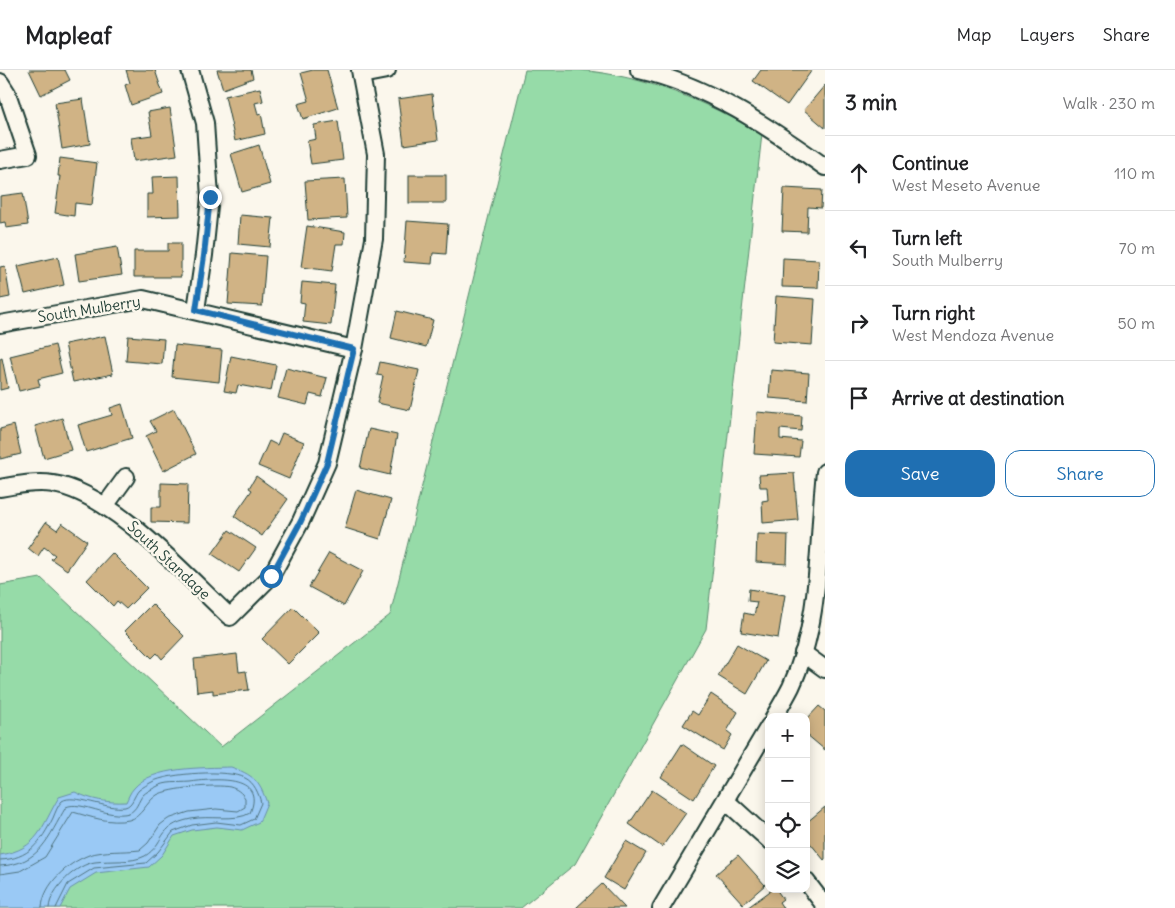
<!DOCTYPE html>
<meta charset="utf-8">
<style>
body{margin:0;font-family:Delius,sans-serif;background:#f2f2f2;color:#202124}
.controls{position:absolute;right:15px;bottom:15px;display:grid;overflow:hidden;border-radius:10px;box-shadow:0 2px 12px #0003}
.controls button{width:45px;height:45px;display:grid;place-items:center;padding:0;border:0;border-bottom:1px solid #e0e0e0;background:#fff;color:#202124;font:25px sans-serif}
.stop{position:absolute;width:15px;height:15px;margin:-11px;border:4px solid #1f6fb2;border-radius:50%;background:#fff}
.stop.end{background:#1f6fb2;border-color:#fff;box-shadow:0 1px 5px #0008}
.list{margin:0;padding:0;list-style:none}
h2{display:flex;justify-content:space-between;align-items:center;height:65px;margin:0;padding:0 20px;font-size:21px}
h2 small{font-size:16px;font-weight:400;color:#757577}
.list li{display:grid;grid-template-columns:32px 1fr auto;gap:15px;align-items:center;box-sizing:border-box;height:75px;padding:0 20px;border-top:1px solid #e0e0e0}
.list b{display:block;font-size:19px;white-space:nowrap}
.list p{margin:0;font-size:16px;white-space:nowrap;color:#757577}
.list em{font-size:16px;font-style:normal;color:#757577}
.actions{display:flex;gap:10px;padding:15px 20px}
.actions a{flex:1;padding:11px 0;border:1px solid #1f6fb2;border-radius:15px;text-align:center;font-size:18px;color:#1f6fb2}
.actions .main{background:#1f6fb2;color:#fff}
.icon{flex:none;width:28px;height:28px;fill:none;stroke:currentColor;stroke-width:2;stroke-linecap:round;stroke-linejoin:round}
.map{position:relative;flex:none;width:825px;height:838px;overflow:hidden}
header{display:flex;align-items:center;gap:30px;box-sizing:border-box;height:70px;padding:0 25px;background:#fff;border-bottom:1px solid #e0e0e0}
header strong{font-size:24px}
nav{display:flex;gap:28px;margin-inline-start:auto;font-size:18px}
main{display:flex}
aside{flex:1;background:#fff}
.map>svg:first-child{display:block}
.green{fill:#96dba8;stroke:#5a8c6e}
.water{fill:#9ac9f5;stroke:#6991a8}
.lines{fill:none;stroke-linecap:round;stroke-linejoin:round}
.shore{stroke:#507581;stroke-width:1}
.building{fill:#d0b385;stroke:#1f3d34}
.minor-casing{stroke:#1f3d34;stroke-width:20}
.minor{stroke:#fbf7ec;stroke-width:16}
.route{stroke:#1f6fb2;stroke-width:6}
.labels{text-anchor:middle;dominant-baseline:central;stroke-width:5;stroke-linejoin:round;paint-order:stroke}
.street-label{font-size:15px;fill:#1f3d34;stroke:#fbf7ec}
</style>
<header>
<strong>Mapleaf</strong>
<nav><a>Map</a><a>Layers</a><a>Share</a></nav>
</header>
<main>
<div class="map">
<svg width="825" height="838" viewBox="0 0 825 838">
<rect width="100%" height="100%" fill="#fbf7ec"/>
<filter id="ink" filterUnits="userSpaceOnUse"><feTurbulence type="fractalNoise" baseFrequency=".02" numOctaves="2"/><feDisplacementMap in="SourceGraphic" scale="10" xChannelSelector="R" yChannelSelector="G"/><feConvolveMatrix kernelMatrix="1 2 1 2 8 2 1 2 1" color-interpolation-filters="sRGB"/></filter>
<g filter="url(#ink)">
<!-- green -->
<path class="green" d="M 525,0 C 543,0 561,0 579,0 C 646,6 705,31 762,64 L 706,559 L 575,794 L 521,838 L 0,838 L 0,515 L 41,508 L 221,677 L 390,545 Z"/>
<!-- water -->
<path class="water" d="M 231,697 C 253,705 259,710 267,733 L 259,752 L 242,760 L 217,757 L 192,760 L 174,766 L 162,785 L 149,797 L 96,803 L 70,819 L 60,838 L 0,838 L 0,785 C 39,779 41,757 59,727 L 75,722 C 91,730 108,733 126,732 C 128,728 130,722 134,718 C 153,696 203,698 231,697 Z"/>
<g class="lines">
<!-- shore -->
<g class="shore">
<path d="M 0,790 C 29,789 41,772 53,748 C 55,743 58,735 62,731 C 74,723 107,740 125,737 C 133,735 134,725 139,720 C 143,717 148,714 152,712 C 167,703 230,699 245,708 C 254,712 259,724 261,733 L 254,749 L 241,755 L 216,752 L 192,755 L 173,762 L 158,782 L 146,793 L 94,798 L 68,814 L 56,838"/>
<path d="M 0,796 C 41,794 48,767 66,737 C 81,730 108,749 129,743 C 137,740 138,731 143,725 C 146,722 152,719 156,717 C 166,711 178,713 190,712 C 212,709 267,703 250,743 C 236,752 209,745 191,749 C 156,756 166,773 145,786 C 132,793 110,790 95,792 C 77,794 50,819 49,838"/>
<path d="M 0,804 L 20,801 L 45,787 L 73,742 C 91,747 110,754 129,750 C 142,747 146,732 157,725 C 168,718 217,714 230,717 C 237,719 241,722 245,728 L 245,737 L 238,741 L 216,739 L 189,742 L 168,749 L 160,755 L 148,773 L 140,780 C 124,782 104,780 89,785 C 68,793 43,814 42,838"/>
</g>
</g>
<!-- building -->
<g class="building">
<polygon points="29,0 65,0 70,10 41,25"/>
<polygon points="126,0 155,0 163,24 131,35 125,15 130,13"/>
<polygon points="217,0 251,0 253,8 223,19"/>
<polygon points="313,0 327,0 338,38 303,49 298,34 309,31 301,3"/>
<polygon points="761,0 812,0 787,35 753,11"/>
<polygon points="825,15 825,58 804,40"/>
<polygon points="260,18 263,31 255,33 258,44 261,43 265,64 235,71 225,26"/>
<polygon points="432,24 438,70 404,75 398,29"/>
<polygon points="83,29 90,74 62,79 55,33"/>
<polygon points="170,38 177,85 134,91 131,68 152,65 148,42"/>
<polygon points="338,51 343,90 311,94 307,71 316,69 314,55"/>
<polygon points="259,75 270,114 242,122 231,84"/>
<polygon points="60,88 97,93 92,135 75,133 74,146 55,143 60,106 58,106"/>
<rect x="409" y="105" width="37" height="28"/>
<polygon points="179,106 180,146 147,147 147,124 153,124 152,107"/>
<polygon points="345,109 347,148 308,150 305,111"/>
<polygon points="784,118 822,120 821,138 808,137 807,162 782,161"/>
<polygon points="23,123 28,155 6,158 5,152 0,153 0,126"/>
<polygon points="240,145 273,148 270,177 238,174"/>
<polygon points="407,151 448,154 446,184 433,183 432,194 404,192"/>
<polygon points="307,156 345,162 344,174 336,174 332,201 301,197"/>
<polygon points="168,173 181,173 181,207 134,207 134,181 168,181"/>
<polygon points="117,177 122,205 79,211 75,184"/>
<polygon points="232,183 266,186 262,236 228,234"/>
<polygon points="58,187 64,215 25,224 18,196"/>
<polygon points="783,188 819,190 818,218 782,217"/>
<polygon points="5,196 10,227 0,229 0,197"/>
<polygon points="302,212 335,215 331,255 303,252 305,233 300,232"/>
<polygon points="776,226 815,229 812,275 773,272"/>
<polygon points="397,241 433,250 426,277 391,268"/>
<polygon points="105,266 113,304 73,312 65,274"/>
<polygon points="128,266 164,269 162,294 126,291"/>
<polygon points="55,275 62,303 38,309 40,316 19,321 10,286"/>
<polygon points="175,275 222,280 219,312 172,307"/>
<polygon points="231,286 276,295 271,321 238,315 236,323 224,321"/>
<polygon points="2,288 8,318 0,320 0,289"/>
<polygon points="380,292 419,300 410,340 377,333 383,306 377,305"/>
<polygon points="286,298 327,308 322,327 310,324 307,335 278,328"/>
<polygon points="771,300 809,303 807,331 769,328"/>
<polygon points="122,334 132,368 86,382 78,355 112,345 110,338"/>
<polygon points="174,339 196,384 163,401 146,366 156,361 150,351"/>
<polygon points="757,342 802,346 801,361 780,359 780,369 801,371 799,387 754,384"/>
<polygon points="62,348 71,380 44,388 35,356"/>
<polygon points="14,355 21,384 0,389 0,359"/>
<polygon points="369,359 397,365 390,405 360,398"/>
<polygon points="282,363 304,372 289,409 258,396 269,371 277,375"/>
<polygon points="794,403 798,450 763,453 762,431 768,430 767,417 760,417 759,405"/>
<polygon points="256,406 288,429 262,466 234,446 252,420 249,418"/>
<polygon points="161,413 188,414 187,453 151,452 151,437 161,437"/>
<polygon points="356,420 391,430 380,469 345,458"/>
<polygon points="46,452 57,460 62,453 87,471 67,500 51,489 55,485 44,477 38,486 28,478"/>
<polygon points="229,460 256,478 239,502 212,484"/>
<polygon points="757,464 788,465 787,494 756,492"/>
<polygon points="112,483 147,518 126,539 117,531 113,536 87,510"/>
<polygon points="329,483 363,501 344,536 309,517"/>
<polygon points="749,519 785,525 778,568 741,562 744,543 754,545 757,532 748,531"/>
<polygon points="152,534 184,566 162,589 157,583 152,588 125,561"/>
<polygon points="293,537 319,563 288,594 262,569"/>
<polygon points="737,574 766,591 747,624 718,606"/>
<polygon points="237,584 239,602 246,601 249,620 213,624 213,620 197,622 194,589"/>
<polygon points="711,624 738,642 727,661 732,665 723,680 683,655 692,641 698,645"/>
<polygon points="819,636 825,641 825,680 806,664 806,650"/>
<polygon points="682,674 714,696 694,729 661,707"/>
<polygon points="652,720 686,743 662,777 629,754"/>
<polygon points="825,737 825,789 824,790 806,768 806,753"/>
<polygon points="626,771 646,783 624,820 604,808"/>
<polygon points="738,785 765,815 743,834 716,804"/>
<polygon points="602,814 625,838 576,838"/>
<polygon points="773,819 776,819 783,829 779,832 783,838 747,838"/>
</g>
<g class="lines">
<defs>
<g id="minor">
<polyline points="190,0 205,53 210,127 204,185 196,240"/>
<path d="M 639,0 C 709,16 767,56 825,97"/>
<polyline points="361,5 387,0"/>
<polyline points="0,12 7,23 28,85 0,90"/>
<polyline points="0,254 143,229 354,279"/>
<path d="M 0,418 C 16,415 37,411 53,414 C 113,423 186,506 230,547 L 271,506 L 301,451 L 327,393 L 354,279 L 374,169 L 376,84 L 360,0"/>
<polyline points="105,436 126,407"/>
<polyline points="803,583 825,599"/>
<path d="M 774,647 C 780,637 786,627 791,617 C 822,550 817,473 825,402"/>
<polyline points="726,731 769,770"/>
<polyline points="806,811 825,836"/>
<polyline points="661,838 769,656"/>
</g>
</defs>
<!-- minor casing -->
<use href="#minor" class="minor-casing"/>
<!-- minor -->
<use href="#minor" class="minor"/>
</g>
</g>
<g class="lines" filter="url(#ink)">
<!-- route -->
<polyline class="route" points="210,127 204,186 196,240 354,279 327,393 301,451 271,506"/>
</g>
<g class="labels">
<!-- street labels -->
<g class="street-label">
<text transform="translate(89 239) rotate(-9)">South Mulberry</text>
<text transform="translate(169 490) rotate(43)">South Standage</text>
</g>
</g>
</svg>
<div class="controls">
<button>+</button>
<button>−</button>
<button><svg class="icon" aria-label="locate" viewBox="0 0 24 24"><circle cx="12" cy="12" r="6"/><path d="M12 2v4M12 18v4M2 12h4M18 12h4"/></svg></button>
<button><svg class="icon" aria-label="layers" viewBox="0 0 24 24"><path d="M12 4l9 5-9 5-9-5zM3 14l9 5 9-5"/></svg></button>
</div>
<div class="stop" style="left:271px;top:506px"></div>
<div class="stop end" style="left:210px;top:127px"></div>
</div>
<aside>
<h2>3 min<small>Walk · 230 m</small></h2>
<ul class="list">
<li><svg class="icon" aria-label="ahead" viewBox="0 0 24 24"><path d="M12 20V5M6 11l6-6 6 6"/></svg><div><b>Continue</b><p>West Meseto Avenue</p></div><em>110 m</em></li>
<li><svg class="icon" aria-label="left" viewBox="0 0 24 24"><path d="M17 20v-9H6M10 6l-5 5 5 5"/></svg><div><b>Turn left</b><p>South Mulberry</p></div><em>70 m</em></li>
<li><svg class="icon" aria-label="right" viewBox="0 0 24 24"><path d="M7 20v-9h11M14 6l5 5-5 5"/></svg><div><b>Turn right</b><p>West Mendoza Avenue</p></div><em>50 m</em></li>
<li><svg class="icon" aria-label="arrive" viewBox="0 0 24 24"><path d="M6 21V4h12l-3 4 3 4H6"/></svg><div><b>Arrive at destination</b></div></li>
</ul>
<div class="actions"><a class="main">Save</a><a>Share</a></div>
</aside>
</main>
